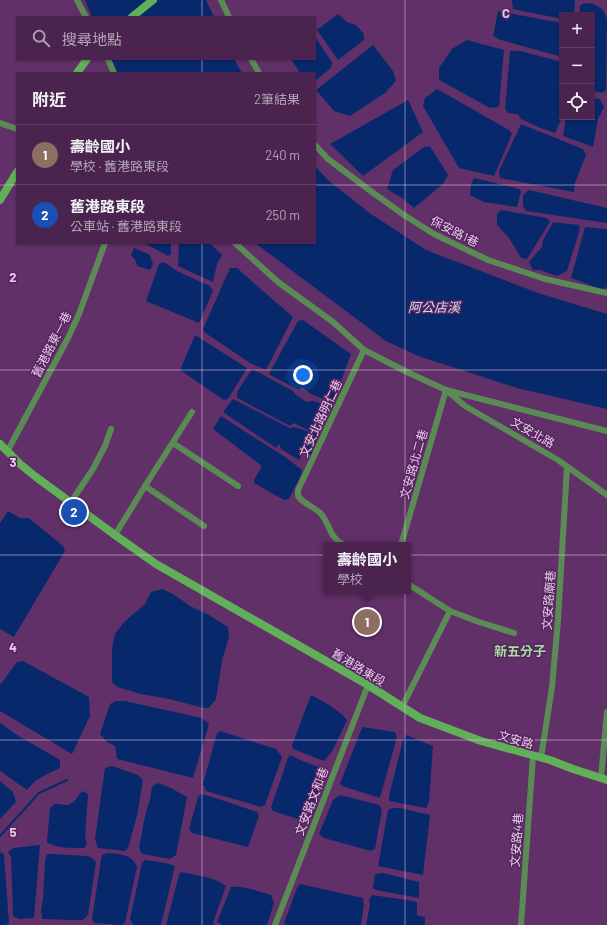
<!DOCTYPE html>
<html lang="zh-TW">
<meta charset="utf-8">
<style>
body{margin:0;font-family:Barlow,"Noto Sans TC",sans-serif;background:#543059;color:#f1f3f6}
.controls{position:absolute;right:12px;top:12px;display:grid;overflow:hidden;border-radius:0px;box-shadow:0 1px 3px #0004}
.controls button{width:36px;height:36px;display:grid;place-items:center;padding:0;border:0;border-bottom:1px solid #614166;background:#4a244f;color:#f1f3f6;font:20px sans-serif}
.you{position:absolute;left:303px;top:375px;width:14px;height:14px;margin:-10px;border:3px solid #fff;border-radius:50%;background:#1a73e8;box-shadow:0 0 0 6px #1a73e833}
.badge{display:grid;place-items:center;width:26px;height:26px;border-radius:50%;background:#90b9f0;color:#fff;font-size:13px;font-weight:700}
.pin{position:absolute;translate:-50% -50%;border:2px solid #fff;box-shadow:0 1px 4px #0006}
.popup{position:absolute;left:323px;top:542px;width:88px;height:52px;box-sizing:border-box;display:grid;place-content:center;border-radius:0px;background:#4a244f;filter:drop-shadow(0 1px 3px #0005);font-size:13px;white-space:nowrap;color:#b2a4b7}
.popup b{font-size:15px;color:#f1f3f6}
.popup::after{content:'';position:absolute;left:50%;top:100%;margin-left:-8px;border:8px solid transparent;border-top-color:#4a244f}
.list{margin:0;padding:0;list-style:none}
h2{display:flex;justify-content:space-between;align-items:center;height:52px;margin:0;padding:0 16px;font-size:17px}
h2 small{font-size:13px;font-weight:400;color:#b2a4b7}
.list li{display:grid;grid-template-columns:26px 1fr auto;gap:12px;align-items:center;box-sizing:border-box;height:60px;padding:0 16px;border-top:1px solid #614166}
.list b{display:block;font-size:15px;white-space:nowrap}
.list p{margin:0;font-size:13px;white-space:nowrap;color:#b2a4b7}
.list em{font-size:13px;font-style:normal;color:#b2a4b7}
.icon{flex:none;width:22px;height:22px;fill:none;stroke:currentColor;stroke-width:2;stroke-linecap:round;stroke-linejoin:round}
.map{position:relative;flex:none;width:607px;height:925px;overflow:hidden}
.search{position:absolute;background:#4a244f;box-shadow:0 1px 3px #0004;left:16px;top:16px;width:300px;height:44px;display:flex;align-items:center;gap:10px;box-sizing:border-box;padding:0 14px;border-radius:0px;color:#b2a4b7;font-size:15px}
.panel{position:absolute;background:#4a244f;box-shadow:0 1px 3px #0004;left:16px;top:72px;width:300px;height:172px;border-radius:0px}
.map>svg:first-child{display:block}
.water{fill:#07296c}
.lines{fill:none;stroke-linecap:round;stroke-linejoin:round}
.stream{stroke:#07296c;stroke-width:2}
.street{stroke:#5b8b55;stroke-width:6}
.secondary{stroke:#61b059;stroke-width:8}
.grid{fill:none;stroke:#e8cbec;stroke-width:1;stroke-opacity:0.55}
.labels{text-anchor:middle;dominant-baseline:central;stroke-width:3;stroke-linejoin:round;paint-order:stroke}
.street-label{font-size:12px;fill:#e8cbec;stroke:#56255e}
.water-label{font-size:13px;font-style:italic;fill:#d1def7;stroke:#56255e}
.neighbourhood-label{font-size:13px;font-weight:bold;fill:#a8dea1;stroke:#56255e}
.grid-label{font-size:13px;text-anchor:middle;font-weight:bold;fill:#e8cbec;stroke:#56255e;stroke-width:3;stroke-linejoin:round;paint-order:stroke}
</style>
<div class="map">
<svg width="607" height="925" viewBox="0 0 607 925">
<rect width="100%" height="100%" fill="#623069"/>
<!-- water -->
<g class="water">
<polygon points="85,0 206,0 214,17 92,17"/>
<polygon points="512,0 575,0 574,15 562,15 562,19 513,9"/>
<path d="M 590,3 C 599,6 604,9 607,19 L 606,90 L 602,93 L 592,91 L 592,15 L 579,15 L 580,6 L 583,4 Z"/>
<polygon points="498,11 562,23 562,57 501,40 493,36"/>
<polygon points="338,14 347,22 356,25 364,34 364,40 338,60 317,30"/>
<polygon points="315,37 332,62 331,68 315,81 315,73 300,73 291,59 315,59"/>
<polygon points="467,40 504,50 499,107 490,108 439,80 439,68 452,49"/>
<polygon points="373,45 393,71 396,81 385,93 350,116 334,111 316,90"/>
<polygon points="510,51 521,51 562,62 562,117 555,133 538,127 521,119 518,114 508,113 505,109"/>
<polygon points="110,59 234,59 242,73 116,73"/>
<polygon points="437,89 509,130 512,134 494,176 459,168 423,106 425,98"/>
<polygon points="592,98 600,99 604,107 598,119 593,147 563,136 566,117 592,117"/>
<polygon points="408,100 423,132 363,176 330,144"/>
<polygon points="521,124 583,149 586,155 575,183 574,192 500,178 499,171"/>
<polygon points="430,146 448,175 443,184 414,208 402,198 387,189 393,170 424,147"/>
<polygon points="315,166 329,181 371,214 426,250 538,293 607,314 607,409 517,388 418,356 386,341 255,243 315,243"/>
<polygon points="474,178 519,189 521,192 517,207 484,202 470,195 471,184"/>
<polygon points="529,190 607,208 607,223 526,211 523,206 523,195"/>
<polygon points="501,210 547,218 550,222 527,259 521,258 509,238 497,225 497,214"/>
<polygon points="553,222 579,225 580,229 567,271 557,276 540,270 533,270 529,262 542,247 543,240"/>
<polygon points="585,227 607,229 607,285 606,288 601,289 571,278"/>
<polygon points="144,243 171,243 171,254 168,256"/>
<polygon points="179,243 210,243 222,255 217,264 213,282 178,266"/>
<polygon points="134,248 150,255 153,264 150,270 137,266 136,261 131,255"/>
<polygon points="164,262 177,271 210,286 213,291 199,323 146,301 159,264"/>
<polygon points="230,268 237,268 293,317 266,370 250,363 204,332 203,329"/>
<polygon points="303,320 351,354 334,400 324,395 323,399 311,394 302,387 299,390 272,376 269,374 298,321"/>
<polygon points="195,335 247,368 228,399 224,400 180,370"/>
<path d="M 252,369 L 293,391 L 296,395 L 307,402 C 316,399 322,404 328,410 L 327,418 L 317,434 L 318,438 L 311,455 L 303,452 L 299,460 L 281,449 L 279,444 L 276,448 L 223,412 L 233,399 L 290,428 L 294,427 L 313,433 L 294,423 L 290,426 L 237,398 L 237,392 Z"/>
<polygon points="221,416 285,457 302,470 301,475 289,499 284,500 254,483 254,480 262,466 213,429"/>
<polygon points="8,511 20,518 29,518 63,546 65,551 14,637 0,629 0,523"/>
<polygon points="162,589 173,594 190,606 209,615 228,627 229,637 222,661 216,699 209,708 204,708 169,699 141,694 117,687 112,682 112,648 115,634 124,622 145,604 151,592"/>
<polygon points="23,661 89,697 90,716 72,754 0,711 0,685 17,662"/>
<path d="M 311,695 C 324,702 337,708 347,720 L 333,750 L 324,761 L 293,749 L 292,745 Z"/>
<polygon points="116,701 125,701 202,718 209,724 193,778 117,759 115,746 107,742 100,734 110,704"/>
<polygon points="0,723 17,735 60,760 60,768 47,774 35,781 27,790 0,771"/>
<polygon points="363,727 395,732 397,737 380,798 342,786 340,784 361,730"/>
<polygon points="220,731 276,749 282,757 265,805 261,807 206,791 203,784 217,733"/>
<polygon points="406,735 433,746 429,802 426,808 389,801 389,796 403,740"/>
<polygon points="290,755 300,760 324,769 325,775 308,818 304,821 273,811 271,807 288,758"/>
<polygon points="112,766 138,775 143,780 137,816 128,848 125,851 98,848 95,839 105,768"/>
<polygon points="0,781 13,792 16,802 0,819"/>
<polygon points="158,783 171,788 187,797 176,855 170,859 142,854 139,848 145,816 150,799 152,787"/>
<path d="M 82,791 L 88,794 L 85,837 L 87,844 L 84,848 C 72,848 57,849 47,842 L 50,808 C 57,800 61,806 68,805 C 73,804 79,795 82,791 Z"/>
<polygon points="202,794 231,803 257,812 259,816 248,847 192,833 189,829 198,797"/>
<polygon points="340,795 379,805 382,810 375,849 371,851 324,838 319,834 333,800"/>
<polygon points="392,808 400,808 430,815 423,875 378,866 388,810"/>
<polygon points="40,845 34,918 19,919 13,916 11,857 8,852 14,848"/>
<polygon points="0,852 4,854 9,924 0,925"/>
<path d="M 107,853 C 119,854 133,854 137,867 L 125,923 L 122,925 L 94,923 L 92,919 L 101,860 L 102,855 Z"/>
<polygon points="47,854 52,854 87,856 92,858 96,862 88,915 83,920 71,920 42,919 41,910 43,899 45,860"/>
<polygon points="145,860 166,863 175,866 161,925 133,925 130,919 142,863"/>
<path d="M 181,872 C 194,875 216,877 226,886 L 213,923 L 214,925 L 166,925 L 179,875 Z"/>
<polygon points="383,873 419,882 419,898 376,890 373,888 375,874"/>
<polygon points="300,884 363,898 364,905 361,925 285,925 284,923 297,888"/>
<path d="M 231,887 C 244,886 258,891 271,895 L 274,903 L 267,925 L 222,925 L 217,922 Z"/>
<polygon points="372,895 414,901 417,903 417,915 425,917 425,925 366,925 370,904 369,900"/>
</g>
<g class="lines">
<!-- stream -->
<polyline class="stream" points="0,836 39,793 67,780"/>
<!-- street -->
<g class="street">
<polyline points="77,0 86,17"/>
<polyline points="221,0 229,17"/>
<polyline points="108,59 114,73"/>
<polyline points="251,59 259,73"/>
<polyline points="0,123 17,129"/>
<polyline points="315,145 328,159 372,192 404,215 434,234 488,260 545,279 607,293"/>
<polyline points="235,243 278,282 333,322 364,350 409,373 446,390 607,431"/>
<polyline points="173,443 238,486"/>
<polyline points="7,452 68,338 79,314 105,243"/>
<polyline points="145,486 204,526"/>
<polyline points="71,502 93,469 105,446 111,429"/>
<polyline points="115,535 145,486 192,412"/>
<path d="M 344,545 C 329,537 331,527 322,515 C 316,507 304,505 298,496 L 298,490 L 364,350"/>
<polyline points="401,545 446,390 465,406 558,460 607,495"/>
<polyline points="408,584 450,611 479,622 514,633"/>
<polyline points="402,707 450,611"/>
<polyline points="541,758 552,687 558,620 567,467"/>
<polyline points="601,778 607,712"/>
<polyline points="275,925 368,685"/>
<polyline points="521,925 533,756"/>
</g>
<!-- secondary -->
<g class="secondary">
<polyline points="132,17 153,0"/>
<polyline points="77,73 87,59"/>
<polyline points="0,200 17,172"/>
<polyline points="0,444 20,464 36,477 115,535 156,564 368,685 420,718 481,741 550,760 573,769 607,780"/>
</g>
</g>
<!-- grid -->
<path class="grid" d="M 202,0 L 202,17M 405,0 L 405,925M 202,59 L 202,73M 0,185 L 17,185M 315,185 L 607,185M 202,243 L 202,925M 0,370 L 607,370M 0,555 L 607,555M 0,740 L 607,740"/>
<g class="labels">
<!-- street labels -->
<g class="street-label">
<text transform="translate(455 231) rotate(27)">保安路1巷</text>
<text transform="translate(51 344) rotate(-63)">舊港路東一巷</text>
<text transform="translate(320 418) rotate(-65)">文安北路明仁巷</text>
<text transform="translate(533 432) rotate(30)">文安北路</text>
<text transform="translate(413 464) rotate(-74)">文安路北二巷</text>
<text transform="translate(548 600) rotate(-86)">文安路廟巷</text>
<text transform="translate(359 667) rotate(31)">舊港路東段</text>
<text transform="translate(516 739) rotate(16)">文安路</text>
<text transform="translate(311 801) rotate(-69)">文安路文和巷</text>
<text transform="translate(516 840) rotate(-86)">文安路4巷</text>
</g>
<!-- water labels -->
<g class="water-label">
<text x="434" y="307">阿公店溪</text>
</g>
<!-- neighbourhood labels -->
<g class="neighbourhood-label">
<text x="520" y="651">新五分子</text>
</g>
</g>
<g class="grid-label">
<text x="506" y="18">C</text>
<text x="13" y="282">2</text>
<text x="13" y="467">3</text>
<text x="13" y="652">4</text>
<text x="13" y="837">5</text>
</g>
</svg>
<div class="controls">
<button>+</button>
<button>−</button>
<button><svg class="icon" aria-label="locate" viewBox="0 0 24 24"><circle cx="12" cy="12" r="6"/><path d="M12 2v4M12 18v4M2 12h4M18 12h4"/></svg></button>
</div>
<div class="you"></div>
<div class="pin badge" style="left:367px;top:622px;background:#8d6e63">1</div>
<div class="popup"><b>壽齡國小</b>學校</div>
<div class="pin badge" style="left:74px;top:512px;background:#1a4fb4">2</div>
<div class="search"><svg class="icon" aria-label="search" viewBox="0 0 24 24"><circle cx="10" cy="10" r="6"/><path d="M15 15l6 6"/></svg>搜尋地點</div>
<section class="panel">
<h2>附近<small>2筆結果</small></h2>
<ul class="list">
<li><span class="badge" style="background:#8d6e63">1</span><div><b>壽齡國小</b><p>學校 · 舊港路東段</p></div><em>240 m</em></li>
<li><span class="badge" style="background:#1a4fb4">2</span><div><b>舊港路東段</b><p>公車站 · 舊港路東段</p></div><em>250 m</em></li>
</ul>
</section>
</div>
